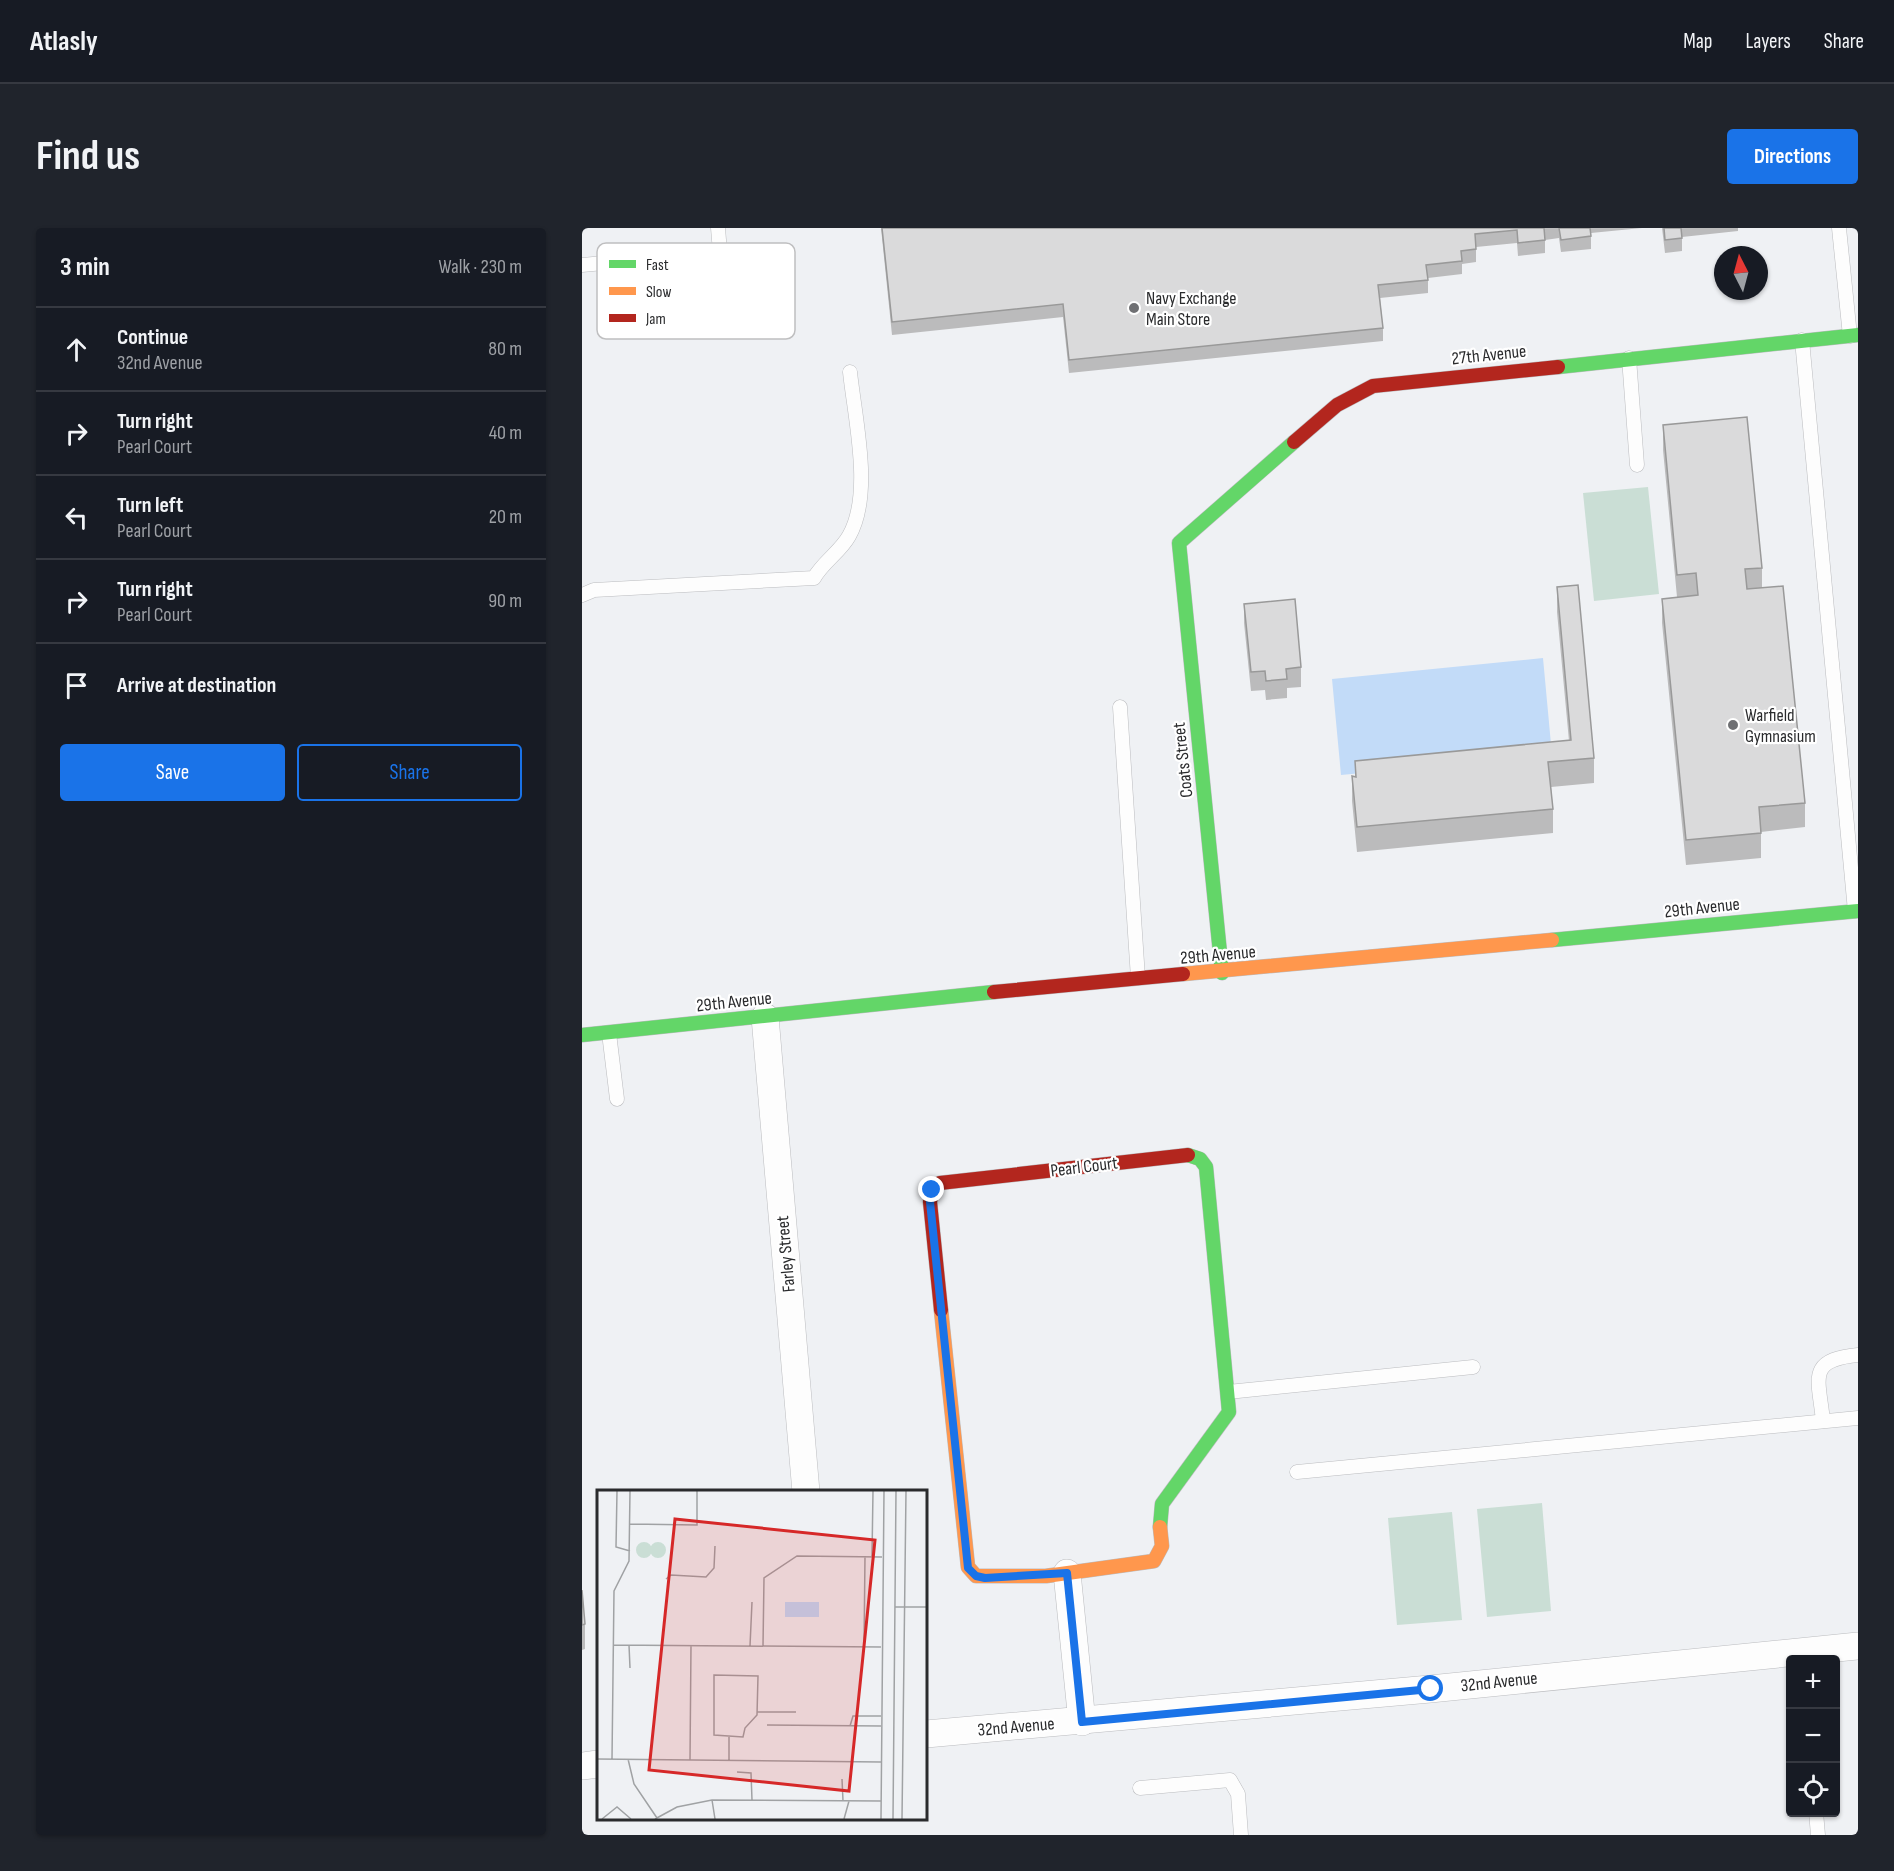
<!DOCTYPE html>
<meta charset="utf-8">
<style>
body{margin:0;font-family:"Sofia Sans Condensed",sans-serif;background:#20242c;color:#f1f3f6}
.controls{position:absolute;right:18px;bottom:18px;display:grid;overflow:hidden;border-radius:6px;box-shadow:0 2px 4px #0004}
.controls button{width:54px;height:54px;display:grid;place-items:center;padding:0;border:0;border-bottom:2px solid #363941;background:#171b24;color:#f1f3f6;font:30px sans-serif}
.compass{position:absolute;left:1132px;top:18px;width:54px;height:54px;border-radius:50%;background:#171b24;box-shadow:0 2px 4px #0004;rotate:354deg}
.stop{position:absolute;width:18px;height:18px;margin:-14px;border:4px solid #1a73e8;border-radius:50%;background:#fff}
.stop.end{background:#1a73e8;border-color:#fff;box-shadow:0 2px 6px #0008}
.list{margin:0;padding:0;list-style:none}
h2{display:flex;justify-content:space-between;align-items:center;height:78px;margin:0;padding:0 24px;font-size:26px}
h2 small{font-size:20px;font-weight:400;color:#9ea1a6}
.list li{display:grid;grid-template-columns:39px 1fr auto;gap:18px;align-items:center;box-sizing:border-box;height:84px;padding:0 24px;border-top:2px solid #363941}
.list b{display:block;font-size:22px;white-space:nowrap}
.list p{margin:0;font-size:20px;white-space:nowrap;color:#9ea1a6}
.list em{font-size:20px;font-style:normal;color:#9ea1a6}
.actions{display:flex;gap:12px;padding:18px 24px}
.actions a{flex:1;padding:14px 0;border:2px solid #1a73e8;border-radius:6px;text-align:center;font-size:21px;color:#1a73e8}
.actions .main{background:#1a73e8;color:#fff}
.icon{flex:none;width:33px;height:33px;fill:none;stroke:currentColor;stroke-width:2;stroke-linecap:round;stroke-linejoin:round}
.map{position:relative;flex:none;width:1276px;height:1607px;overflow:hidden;border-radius:6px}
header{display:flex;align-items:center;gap:36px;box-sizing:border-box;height:84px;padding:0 30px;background:#171b24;border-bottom:2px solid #363941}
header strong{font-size:28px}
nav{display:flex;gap:33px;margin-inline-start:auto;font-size:21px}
.intro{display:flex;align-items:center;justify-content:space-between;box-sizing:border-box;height:144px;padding:0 36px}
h1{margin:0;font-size:42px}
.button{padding:15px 27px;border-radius:6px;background:#1a73e8;color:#fff;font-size:21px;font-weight:700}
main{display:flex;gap:36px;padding:0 36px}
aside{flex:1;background:#171b24;border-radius:6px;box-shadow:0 2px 4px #0004}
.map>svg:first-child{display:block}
.green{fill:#caded5}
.water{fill:#c2dbf8}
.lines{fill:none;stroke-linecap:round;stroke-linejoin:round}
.lane-casing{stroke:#bbbcbf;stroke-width:15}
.street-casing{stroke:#bbbcbf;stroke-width:28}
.fast-casing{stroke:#bbbcbf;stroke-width:15}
.slow-casing{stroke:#bbbcbf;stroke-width:15}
.jam-casing{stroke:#bbbcbf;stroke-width:15}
.lane{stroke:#fdfdfd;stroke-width:14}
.street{stroke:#fdfdfd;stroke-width:27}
.fast{stroke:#63d668;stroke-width:14}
.slow{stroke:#ff974d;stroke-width:14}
.jam{stroke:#b3261e;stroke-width:14}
.wall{fill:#bbbbbc}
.building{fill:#dadadb;stroke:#999;stroke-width:1.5}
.route{stroke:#1a73e8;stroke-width:8}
.poi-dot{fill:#6f7073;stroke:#fff;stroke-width:2}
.labels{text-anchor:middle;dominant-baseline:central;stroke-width:4.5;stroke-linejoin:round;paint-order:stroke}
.poi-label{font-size:18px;fill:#2a2b2d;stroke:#fff;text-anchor:start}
.street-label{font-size:18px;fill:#2a2b2d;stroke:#fff}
.inset-road{fill:none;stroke:#a0a2a4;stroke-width:1.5}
.view{fill:#d62828;fill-opacity:0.15;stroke:#d62828;stroke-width:3}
.inset-edge{fill:none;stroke:#2a2b2d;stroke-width:3}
.key{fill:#fff;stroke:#bfbfc0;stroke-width:1.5}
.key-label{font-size:16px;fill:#2a2b2d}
</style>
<header>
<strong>Atlasly</strong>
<nav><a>Map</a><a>Layers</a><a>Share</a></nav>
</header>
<div class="intro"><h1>Find us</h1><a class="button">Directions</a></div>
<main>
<aside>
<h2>3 min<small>Walk · 230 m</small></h2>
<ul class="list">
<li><svg class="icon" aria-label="ahead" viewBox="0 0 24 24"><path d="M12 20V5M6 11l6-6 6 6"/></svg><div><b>Continue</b><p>32nd Avenue</p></div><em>80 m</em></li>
<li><svg class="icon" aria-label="right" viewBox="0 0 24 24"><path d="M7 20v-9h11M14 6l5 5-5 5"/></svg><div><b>Turn right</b><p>Pearl Court</p></div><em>40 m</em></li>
<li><svg class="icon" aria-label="left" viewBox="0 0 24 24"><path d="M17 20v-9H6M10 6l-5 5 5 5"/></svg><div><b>Turn left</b><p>Pearl Court</p></div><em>20 m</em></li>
<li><svg class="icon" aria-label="right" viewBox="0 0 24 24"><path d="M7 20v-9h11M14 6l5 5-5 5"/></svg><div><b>Turn right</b><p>Pearl Court</p></div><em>90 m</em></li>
<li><svg class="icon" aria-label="arrive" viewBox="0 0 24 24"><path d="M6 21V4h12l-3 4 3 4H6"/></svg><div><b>Arrive at destination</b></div></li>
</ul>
<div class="actions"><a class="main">Save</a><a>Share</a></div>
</aside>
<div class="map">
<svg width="1276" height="1607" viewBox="0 0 1276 1607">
<rect width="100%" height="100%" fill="#eff1f4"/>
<!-- green -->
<g class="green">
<polygon points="1066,259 1077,366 1012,373 1001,265"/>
<polygon points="960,1275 969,1383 905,1389 895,1281"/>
<polygon points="870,1284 880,1392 815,1397 806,1290"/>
</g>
<!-- water -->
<polygon class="water" points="961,430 970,527 759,547 750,451"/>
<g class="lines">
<defs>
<g id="lane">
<polyline points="1257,0 1268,108"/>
<polyline points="0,37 138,24 136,0"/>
<polyline points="1220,112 1273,683"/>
<polyline points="1047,130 1055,237"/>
<path d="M 0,367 L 12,362 L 232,350 C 241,334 258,324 267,308 C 291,266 273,192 268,144"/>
<polyline points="538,479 556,750"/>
<polyline points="27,805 35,871"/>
<polyline points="646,1164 891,1139"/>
<path d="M 1241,1193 C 1237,1151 1224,1132 1276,1127"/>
<polyline points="715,1244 1276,1190"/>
<polyline points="558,1560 648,1552 656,1566 659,1607"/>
<polyline points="1234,1584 1236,1607"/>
</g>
<g id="street">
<polyline points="183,789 224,1264"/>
<polyline points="485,1345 500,1494"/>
<polyline points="344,1506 848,1461 1276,1418"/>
<polyline points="0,1538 16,1536"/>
</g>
<g id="fast">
<polyline points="976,139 1276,107"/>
<polyline points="970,712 1276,683"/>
<polyline points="640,745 597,315 712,214"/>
<polyline points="0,807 412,764"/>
<polyline points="578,1299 580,1276 647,1184 624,939 618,931 606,927"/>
</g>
<g id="slow">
<polyline points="601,746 970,712"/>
<polyline points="359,1082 386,1339 394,1348 464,1348 572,1333 580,1318 578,1299"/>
</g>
<g id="jam">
<polyline points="712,214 755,177 791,158 976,139"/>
<polyline points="412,764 601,746"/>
<polyline points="359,1082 348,974 350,962 358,955 606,927"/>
</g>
</defs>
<!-- lane casing -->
<use href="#lane" class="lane-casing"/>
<!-- street casing -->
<use href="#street" class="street-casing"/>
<!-- fast casing -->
<use href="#fast" class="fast-casing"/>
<!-- slow casing -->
<use href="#slow" class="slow-casing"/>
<!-- jam casing -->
<use href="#jam" class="jam-casing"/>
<!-- lane -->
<use href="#lane" class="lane"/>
<!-- street -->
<use href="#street" class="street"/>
<!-- fast -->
<use href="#fast" class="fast"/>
<!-- slow -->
<use href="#slow" class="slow"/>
<!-- jam -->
<use href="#jam" class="jam"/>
</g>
<!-- wall -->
<g class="wall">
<polygon points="299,0 1060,0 1009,5 1009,21 979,24 977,10 963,12 963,25 936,28 935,15 894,19 894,34 880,36 880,46 846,50 846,65 798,70 801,100 801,113 487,145 481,89 310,107"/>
<polygon points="1080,0 1156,0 1156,3 1100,9 1100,23 1083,25"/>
<polygon points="1081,197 1180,340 1180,360 1223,575 1223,599 1179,604 1179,630 1104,637 1080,395 1080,371 1095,369 1081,222"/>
<polygon points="975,359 1012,530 1012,555 969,559 971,581 971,605 775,624 770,573 770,548 773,548 773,533 987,513 975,384"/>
<polygon points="662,376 719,439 719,459 705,460 705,470 684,472 683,462 669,463 662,395"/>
<polygon points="0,1362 3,1396 3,1421 0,1422"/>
</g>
<!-- building -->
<g class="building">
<polygon points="300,0 962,0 963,12 936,15 935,2 893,6 894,21 879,23 880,33 844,37 846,52 796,57 801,100 487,132 481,76 310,94"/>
<polygon points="977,0 1008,0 1009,8 979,12"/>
<polygon points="1082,0 1099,0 1100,10 1083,12"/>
<polygon points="1165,189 1180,340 1163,341 1165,361 1201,358 1223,575 1177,579 1179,605 1104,612 1080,371 1116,367 1114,345 1095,347 1081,197"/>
<polygon points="996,357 1012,530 966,534 971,581 775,599 770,548 774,549 773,533 989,512 975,359"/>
<polygon points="713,371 719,439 704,441 705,451 684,453 683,443 669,444 662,376"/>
<polygon points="0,1362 3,1396 0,1397"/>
</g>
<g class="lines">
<!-- route -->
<polyline class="route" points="350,962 348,974 386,1340 394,1348 403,1350 485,1345 500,1494 849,1461"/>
</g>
<!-- markers -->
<g class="poi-dot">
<circle cx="552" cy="80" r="6"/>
<circle cx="1151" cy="497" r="6"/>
</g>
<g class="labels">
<!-- poi labels -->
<g class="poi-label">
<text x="564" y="70">Navy Exchange<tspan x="564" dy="21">Main Store</tspan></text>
<text x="1163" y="487">Warfield<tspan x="1163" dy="21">Gymnasium</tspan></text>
</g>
<!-- street labels -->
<g class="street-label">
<text transform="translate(907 127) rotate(-6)">27th Avenue</text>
<text transform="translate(601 532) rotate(-96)">Coats Street</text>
<text transform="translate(1120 680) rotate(-6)">29th Avenue</text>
<text transform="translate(636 727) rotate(-5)">29th Avenue</text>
<text transform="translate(152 774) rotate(-6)">29th Avenue</text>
<text transform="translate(502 939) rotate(-7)">Pearl Court</text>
<text transform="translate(204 1026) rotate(-95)">Farley Street</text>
<text transform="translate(917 1454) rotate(-6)">32nd Avenue</text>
<text transform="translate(434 1499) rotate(-5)">32nd Avenue</text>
</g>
</g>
<!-- overview -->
<g transform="translate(15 1262)">
<rect width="330" height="330" fill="#eff1f4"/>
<path d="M53 60a8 8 0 1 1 16 0a8 8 0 1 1-16 0ZM39 60a8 8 0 1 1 16 0a8 8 0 1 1-16 0Z" fill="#caded5"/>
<path d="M 188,112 L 222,112 L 222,127 L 188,127 Z" fill="#c2dbf8"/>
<path class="inset-road" d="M 20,1 L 19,57 L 33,61M 33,34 L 100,35 L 100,1M 275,66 L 276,1M 69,89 L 74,85 L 109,87 L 117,78 L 118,56M 298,117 L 330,117M 16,155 L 284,157M 32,155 L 33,178M 153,156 L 155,112M 166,156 L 167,88 L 200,66 L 285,67M 267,157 L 268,66M 117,185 L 161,186 L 160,225 L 148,238 L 146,247 L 117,245 ZM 160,222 L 199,222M 170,235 L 284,236M 253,236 L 256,226 L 284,226M 0,269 L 284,272M 15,269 L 17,101 L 32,71 L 33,1M 31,269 L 37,294 L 60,328M 93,270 L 94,155M 132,271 L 132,247M 140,282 L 154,283 L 155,310M 245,289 L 246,311M 115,310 L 118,329M 5,329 L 20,317 L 34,329M 58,329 L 80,317 L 115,310 L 284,311M 247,329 L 252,311M 284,329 L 287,1M 296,329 L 299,1M 305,329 L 309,1"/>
<path class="view" d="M 78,29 L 278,50 L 252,301 L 52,280 Z"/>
<rect width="330" height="330" class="inset-edge"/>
</g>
<!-- legend -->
<rect x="15" y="15" width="198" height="96" rx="9" class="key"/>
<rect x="27" y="32" width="27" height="8" fill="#63d668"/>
<rect x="27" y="59" width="27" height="8" fill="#ff974d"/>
<rect x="27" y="86" width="27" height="8" fill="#b3261e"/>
<g class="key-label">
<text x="64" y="42">Fast</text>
<text x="64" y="69">Slow</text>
<text x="64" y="96">Jam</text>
</g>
</svg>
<div class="controls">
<button>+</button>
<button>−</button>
<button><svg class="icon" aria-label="locate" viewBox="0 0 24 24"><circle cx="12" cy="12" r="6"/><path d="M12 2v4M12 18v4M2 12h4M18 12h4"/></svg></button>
</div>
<svg class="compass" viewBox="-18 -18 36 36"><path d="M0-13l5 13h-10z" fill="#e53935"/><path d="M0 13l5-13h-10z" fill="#9ea1a6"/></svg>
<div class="stop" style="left:849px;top:1461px"></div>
<div class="stop end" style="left:350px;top:962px"></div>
</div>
</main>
